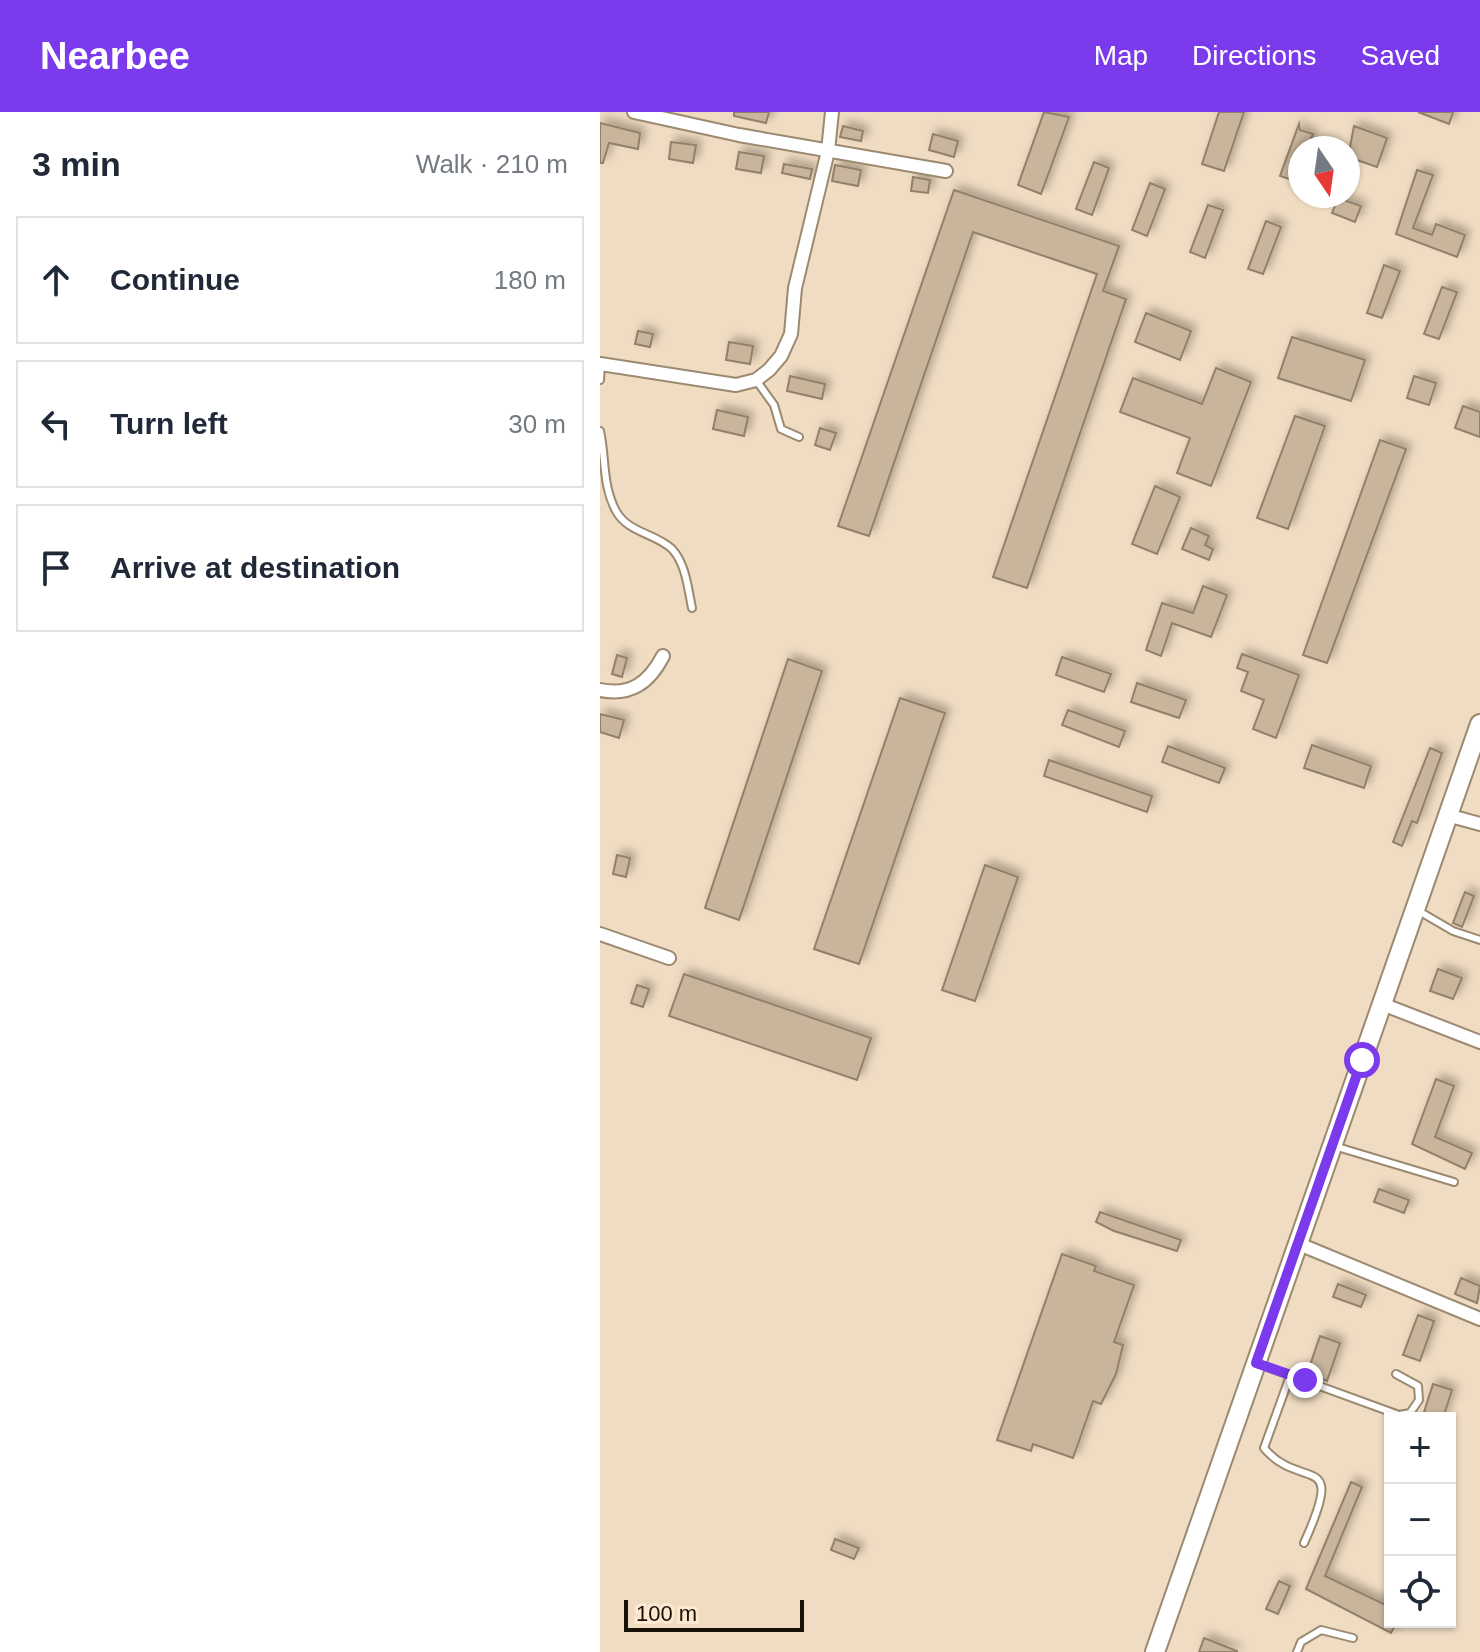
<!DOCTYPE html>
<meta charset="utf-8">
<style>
body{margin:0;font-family:Arial,sans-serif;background:#f6f6f7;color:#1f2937}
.controls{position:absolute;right:24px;bottom:24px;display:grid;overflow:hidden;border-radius:0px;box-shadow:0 2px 6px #0004}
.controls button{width:72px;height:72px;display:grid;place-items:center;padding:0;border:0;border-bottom:2px solid #e0e1e3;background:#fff;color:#1f2937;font:40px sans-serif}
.compass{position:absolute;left:688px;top:24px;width:72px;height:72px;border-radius:50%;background:#fff;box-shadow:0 2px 6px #0004;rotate:167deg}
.scale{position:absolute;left:24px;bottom:20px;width:180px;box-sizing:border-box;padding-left:8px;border:4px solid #171108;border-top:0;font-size:22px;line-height:28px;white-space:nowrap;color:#171108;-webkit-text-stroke:6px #fde9cf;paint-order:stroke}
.stop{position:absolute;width:24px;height:24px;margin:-18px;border:6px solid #7c3aed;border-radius:50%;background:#fff}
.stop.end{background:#7c3aed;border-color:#fff;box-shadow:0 2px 8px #0008}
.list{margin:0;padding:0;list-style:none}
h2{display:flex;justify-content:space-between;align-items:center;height:104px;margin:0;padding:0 32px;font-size:34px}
h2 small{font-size:26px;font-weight:400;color:#747a83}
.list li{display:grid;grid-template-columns:52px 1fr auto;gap:24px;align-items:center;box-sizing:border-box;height:128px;margin:0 16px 16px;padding:0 16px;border:2px solid #e0e1e3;border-radius:0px}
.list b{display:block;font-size:30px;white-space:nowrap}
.list em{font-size:26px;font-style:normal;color:#747a83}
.icon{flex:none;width:44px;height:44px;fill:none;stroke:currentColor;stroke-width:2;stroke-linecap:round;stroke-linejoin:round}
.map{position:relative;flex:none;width:880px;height:1540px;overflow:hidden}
header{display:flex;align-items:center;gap:48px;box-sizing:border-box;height:112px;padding:0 40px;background:#7c3aed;color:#fff}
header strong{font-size:38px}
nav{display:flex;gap:44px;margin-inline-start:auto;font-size:28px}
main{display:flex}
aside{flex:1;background:#fff}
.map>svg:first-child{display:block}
.building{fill:#c8b59c;stroke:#928068;stroke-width:2;filter:url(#shadow)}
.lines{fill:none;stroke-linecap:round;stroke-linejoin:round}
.lane-casing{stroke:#9b8970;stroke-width:10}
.street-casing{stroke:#9b8970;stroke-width:16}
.secondary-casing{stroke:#9b8970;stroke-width:22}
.lane{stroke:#fff;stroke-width:6}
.street{stroke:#fff;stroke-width:12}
.secondary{stroke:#fff;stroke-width:18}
.route{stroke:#7c3aed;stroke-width:10}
</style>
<header>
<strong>Nearbee</strong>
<nav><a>Map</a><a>Directions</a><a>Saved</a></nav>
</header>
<main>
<aside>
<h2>3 min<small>Walk · 210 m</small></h2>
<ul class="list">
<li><svg class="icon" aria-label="ahead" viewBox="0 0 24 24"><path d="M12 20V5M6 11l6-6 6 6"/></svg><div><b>Continue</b></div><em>180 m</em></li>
<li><svg class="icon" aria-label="left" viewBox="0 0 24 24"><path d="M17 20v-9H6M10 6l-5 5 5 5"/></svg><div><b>Turn left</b></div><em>30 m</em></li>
<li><svg class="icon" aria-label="arrive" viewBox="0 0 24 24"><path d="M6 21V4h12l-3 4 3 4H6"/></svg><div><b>Arrive at destination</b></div></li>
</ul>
</aside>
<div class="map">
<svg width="880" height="1540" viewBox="0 0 880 1540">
<defs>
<filter id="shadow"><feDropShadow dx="5" dy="-5" stdDeviation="4" flood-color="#0004"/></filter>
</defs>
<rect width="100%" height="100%" fill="#f0dcc2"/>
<!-- building -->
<g class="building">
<polygon points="134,0 169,0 166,11 134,4"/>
<polygon points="444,0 469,5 441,82 418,73"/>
<polygon points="619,0 644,0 624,59 602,52"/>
<polygon points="818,0 853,0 849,12"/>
<polygon points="0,11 40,21 38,37 9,31 3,51 0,51"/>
<polygon points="699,12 700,18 713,22 707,36 700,36 700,56 695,69 680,64"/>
<polygon points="243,14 263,19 261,29 240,25"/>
<polygon points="754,14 787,26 777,55 748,45"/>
<polygon points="333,22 358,29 354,45 329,38"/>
<polygon points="71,30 96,33 93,51 69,47"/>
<polygon points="139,40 164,44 161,61 136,57"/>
<polygon points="494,50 509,56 492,103 476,97"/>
<polygon points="184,52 212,57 210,67 182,61"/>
<polygon points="235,53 261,58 258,74 232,69"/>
<polygon points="817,58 833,63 813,116 832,123 836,112 865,123 857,145 796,122"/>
<polygon points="313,65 330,68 328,81 311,79"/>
<polygon points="550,71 565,77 547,124 532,118"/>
<polygon points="354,78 519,134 503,179 526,187 427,476 393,465 497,162 373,120 269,424 238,414"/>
<polygon points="738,86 761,94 755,110 732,101"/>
<polygon points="608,93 623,98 605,146 590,140"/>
<polygon points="666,109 681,115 663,162 648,157"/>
<polygon points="784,153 800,159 782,206 767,201"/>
<polygon points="842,175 857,180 839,227 824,222"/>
<polygon points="546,201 591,219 580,248 535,230"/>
<polygon points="38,219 53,222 50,235 35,232"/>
<polygon points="692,225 765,248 751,289 678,266"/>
<polygon points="129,230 153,234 150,252 126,248"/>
<polygon points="616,256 651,270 611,374 577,361 590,326 520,300 533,266 602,292"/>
<polygon points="190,264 225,272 222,287 187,279"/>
<polygon points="814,264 836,271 829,293 807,286"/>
<polygon points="863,294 880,300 880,325 855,316"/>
<polygon points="117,298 148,305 144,324 113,317"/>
<polygon points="695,304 725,314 688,417 657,406"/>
<polygon points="220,316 236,321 230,338 215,333"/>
<polygon points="780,328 806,337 727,551 703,543"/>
<polygon points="555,374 580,385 557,442 532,432"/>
<polygon points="591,416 609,424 605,433 613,437 609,448 582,437"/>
<polygon points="603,474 627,483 611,525 572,511 561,544 546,538 562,491 593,501"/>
<polygon points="642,542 699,563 676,626 653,617 664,588 641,579 648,560 637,556"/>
<polygon points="17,543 27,546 22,565 12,562"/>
<polygon points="462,545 511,562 504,580 456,563"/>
<polygon points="188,547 222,559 139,808 105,796"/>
<polygon points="537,571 586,588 579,606 531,590"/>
<polygon points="300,586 345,601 259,852 214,837"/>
<polygon points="468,598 525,619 519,635 462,613"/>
<polygon points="0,602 24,608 19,626 0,620"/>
<polygon points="712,633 771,654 764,676 704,656"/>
<polygon points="568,634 625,656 619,671 562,650"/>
<polygon points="830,636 842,641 817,711 812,709 802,734 793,730"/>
<polygon points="449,648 552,684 547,700 444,664"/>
<polygon points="17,743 30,746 26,765 13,762"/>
<polygon points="385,753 418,765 375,889 342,878"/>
<polygon points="865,780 874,784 862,815 853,811"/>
<polygon points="838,857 862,866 853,887 830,879"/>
<polygon points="84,862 271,926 257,968 69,904"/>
<polygon points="37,873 49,877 43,895 31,891"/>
<polygon points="836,967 854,974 835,1025 872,1041 865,1057 812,1032"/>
<polygon points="779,1077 809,1088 804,1101 774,1090"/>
<polygon points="500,1100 581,1128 577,1139 514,1119 496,1110"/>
<polygon points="462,1142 496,1154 494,1159 534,1173 514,1230 523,1233 516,1262 501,1292 493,1289 473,1346 433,1332 431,1339 397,1328"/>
<polygon points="861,1166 880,1174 877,1191 855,1182"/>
<polygon points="738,1172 766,1183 761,1195 733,1185"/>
<polygon points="818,1203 834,1209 820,1249 803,1243"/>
<polygon points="720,1224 740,1231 727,1269 707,1262"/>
<polygon points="833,1272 852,1278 843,1306 824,1300"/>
<polygon points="751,1370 762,1375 725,1464 790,1495 790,1510 797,1510 791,1521 706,1477"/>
<polygon points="235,1427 259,1436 254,1447 231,1438"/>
<polygon points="679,1469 690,1474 678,1502 666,1497"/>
<polygon points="604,1526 637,1539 637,1540 599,1540"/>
</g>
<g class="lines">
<defs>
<g id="lane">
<polyline points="0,268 1,252"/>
<polyline points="156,268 174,293 181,317 199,325"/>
<path d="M 0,319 C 6,346 2,373 16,399 C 28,421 55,421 72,437 C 86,452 88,477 92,496"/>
<polyline points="817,798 853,819 880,828"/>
<polyline points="734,1034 854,1070"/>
<polyline points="659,1252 799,1303 810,1301 819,1288 818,1274 796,1262"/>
<path d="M 690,1264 L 664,1336 C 702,1381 747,1336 704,1431"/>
<polyline points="697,1540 701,1530 721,1518 753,1526"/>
</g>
<g id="street">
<polyline points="34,0 139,23 346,59"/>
<polyline points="0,252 136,273 156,268 169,258 181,244 191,222 195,176 228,39 232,0"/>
<path d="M 0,578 C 31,584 49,571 63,544"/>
<polyline points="847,703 880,712"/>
<polyline points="0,822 69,846"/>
<polyline points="782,892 880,930"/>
<polyline points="699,1132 880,1207"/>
</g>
<polyline id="secondary" points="555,1540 880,612"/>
</defs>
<!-- lane casing -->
<use href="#lane" class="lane-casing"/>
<!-- street casing -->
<use href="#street" class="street-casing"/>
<!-- secondary casing -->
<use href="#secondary" class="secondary-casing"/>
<!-- lane -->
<use href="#lane" class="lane"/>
<!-- street -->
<use href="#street" class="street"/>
<!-- secondary -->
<use href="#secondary" class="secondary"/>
</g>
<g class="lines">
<!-- route -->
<polyline class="route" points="705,1268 656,1251 762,948"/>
</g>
</svg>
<div class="controls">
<button>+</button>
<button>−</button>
<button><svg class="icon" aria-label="locate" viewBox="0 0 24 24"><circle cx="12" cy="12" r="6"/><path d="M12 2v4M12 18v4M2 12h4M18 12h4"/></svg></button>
</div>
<svg class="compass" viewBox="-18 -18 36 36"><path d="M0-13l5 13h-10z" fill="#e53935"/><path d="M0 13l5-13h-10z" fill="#747a83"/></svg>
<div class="scale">100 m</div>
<div class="stop" style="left:762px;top:948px"></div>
<div class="stop end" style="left:705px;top:1268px"></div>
</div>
</main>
